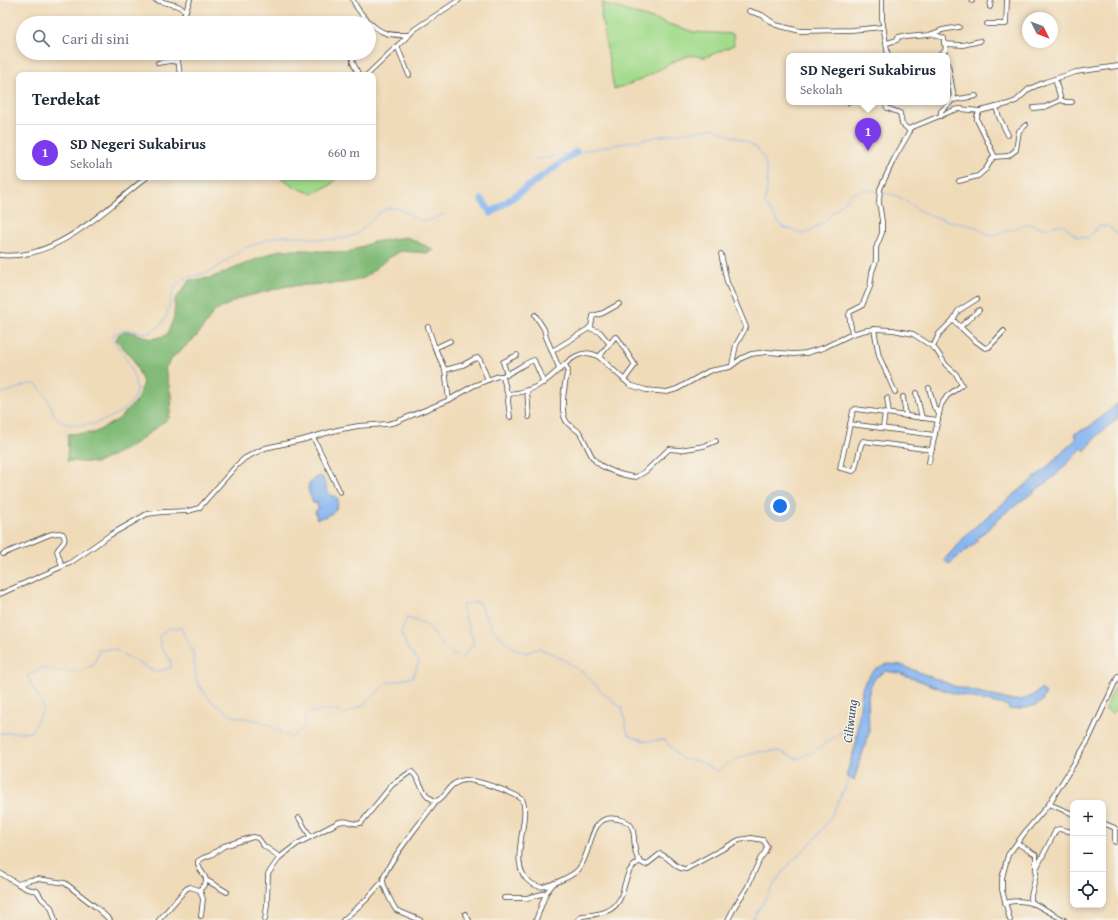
<!DOCTYPE html>
<html lang="id">
<meta charset="utf-8">
<style>
body{margin:0;font-family:"Gentium Book Plus",serif;background:#f6f6f7;color:#1f2937}
.controls{position:absolute;right:12px;bottom:12px;display:grid;overflow:hidden;border-radius:8px;box-shadow:0 2px 6px #0003}
.controls button{width:36px;height:36px;display:grid;place-items:center;padding:0;border:0;border-bottom:1px solid #e0e1e3;background:#fff;color:#1f2937;font:20px sans-serif}
.compass{position:absolute;left:1022px;top:12px;width:36px;height:36px;border-radius:50%;background:#fff;box-shadow:0 2px 6px #0003;rotate:132deg}
.you{position:absolute;left:780px;top:506px;width:14px;height:14px;margin:-10px;border:3px solid #fff;border-radius:50%;background:#1a73e8;box-shadow:0 0 0 6px #1a73e833}
.badge{display:grid;place-items:center;width:26px;height:26px;border-radius:50%;background:#7c3aed;color:#fff;font-size:13px;font-weight:700}
.pin{position:absolute;translate:-50% -33px;filter:drop-shadow(0 1px 2px #0008)}
.pin::after{content:'';position:absolute;top:21px;width:14px;height:12px;background:inherit;clip-path:polygon(0 0,100% 0,50% 100%)}
.popup{position:absolute;left:786px;top:53px;width:164px;height:52px;box-sizing:border-box;display:grid;place-content:center;border-radius:8px;background:#fff;filter:drop-shadow(0 1px 3px #0005);font-size:13px;white-space:nowrap;color:#747a83}
.popup b{font-size:15px;color:#1f2937}
.popup::after{content:'';position:absolute;left:50%;top:100%;margin-left:-8px;border:8px solid transparent;border-top-color:#fff}
.list{margin:0;padding:0;list-style:none}
h2{display:flex;justify-content:space-between;align-items:center;height:52px;margin:0;padding:0 16px;font-size:17px}
h2 small{font-size:13px;font-weight:400;color:#747a83}
.list li{display:grid;grid-template-columns:26px 1fr auto;gap:12px;align-items:center;box-sizing:border-box;height:56px;padding:0 16px;border-top:1px solid #e0e1e3}
.list b{display:block;font-size:15px;white-space:nowrap}
.list p{margin:0;font-size:13px;white-space:nowrap;color:#747a83}
.list em{font-size:13px;font-style:normal;color:#747a83}
.icon{flex:none;width:22px;height:22px;fill:none;stroke:currentColor;stroke-width:2;stroke-linecap:round;stroke-linejoin:round}
.map{position:relative;flex:none;width:1118px;height:920px;overflow:hidden}
.search{position:absolute;background:#fff;box-shadow:0 2px 6px #0003;left:16px;top:16px;width:360px;height:44px;display:flex;align-items:center;gap:10px;box-sizing:border-box;padding:0 14px;border-radius:22px;color:#747a83;font-size:15px}
.panel{position:absolute;background:#fff;box-shadow:0 2px 6px #0003;left:16px;top:72px;width:360px;height:108px;border-radius:8px}
.map>svg:first-child{display:block}
.green{fill:#a3db8c;stroke:#607c54}
.forest{fill:#82bb78;stroke:#4f6c4a}
.water{fill:#86b5f1;stroke:#516886}
.lines{fill:none;stroke-linecap:round;stroke-linejoin:round}
.stream{stroke:#86b5f1;stroke-width:1}
.river{stroke:#86b5f1;stroke-width:7}
.minor-casing{stroke:#3c3934;stroke-width:5.5}
.minor{stroke:#fff;stroke-width:4}
.labels{text-anchor:middle;dominant-baseline:central;stroke-width:3;stroke-linejoin:round;paint-order:stroke}
.water-label{font-size:13px;font-style:italic;fill:#415267;stroke:#f7f3e8}
</style>
<div class="map">
<svg width="1118" height="920" viewBox="0 0 1118 920">
<rect width="100%" height="100%" fill="#f7f3e8"/>
<filter id="ink" filterUnits="userSpaceOnUse"><feTurbulence type="fractalNoise" baseFrequency=".025" numOctaves="2"/><feDisplacementMap in="SourceGraphic" scale="8" xChannelSelector="R" yChannelSelector="G"/><feConvolveMatrix kernelMatrix="1 2 1 2 8 2 1 2 1" color-interpolation-filters="sRGB"/></filter>
<filter id="wash" filterUnits="userSpaceOnUse"><feTurbulence type="fractalNoise" baseFrequency=".012" numOctaves="4" result="noise"/><feDisplacementMap in="SourceGraphic" scale="16" xChannelSelector="R" yChannelSelector="G"/><feGaussianBlur stdDeviation="0.9" result="paint"/><feColorMatrix in="noise" values="0 0 0 0 0 0 0 0 0 0 0 0 0 0 0 0 0 1.4 0 .05"/><feComposite in="paint" operator="in"/></filter>
<g filter="url(#wash)">
<rect width="100%" height="100%" fill="#f0dbb9"/>
<!-- green -->
<g class="green">
<path d="M 602,3 L 694,32 L 733,34 L 734,45 L 706,57 C 700,58 695,54 688,56 C 672,61 658,71 643,78 C 634,83 624,86 614,89 L 601,15 Z"/>
<polygon points="280,177 337,177 331,185 313,193 307,192 295,187"/>
<polygon points="1118,681 1118,710 1111,713 1105,709"/>
</g>
<!-- forest -->
<polygon class="forest" points="407,237 434,250 428,253 401,251 387,259 364,278 343,283 287,286 240,298 214,312 197,336 174,356 165,368 172,400 169,418 132,446 97,463 67,461 68,434 94,433 119,419 137,400 143,382 132,357 116,340 119,334 128,331 152,339 167,335 174,317 175,300 190,280 211,278 279,250 307,250 346,253 373,242"/>
<!-- water -->
<g class="water">
<polygon points="1118,403 1118,418 1098,435 1085,451 1082,448 1055,476 1004,514 977,539 978,541 949,564 944,560 970,531 1045,469 1077,438 1074,434 1089,427"/>
<path d="M 320,476 L 323,478 L 327,490 L 331,496 L 335,496 L 338,499 C 337,514 330,515 317,519 L 315,511 L 318,509 L 317,503 L 313,503 C 307,488 304,484 320,476 Z"/>
<path d="M 889,664 L 901,665 L 954,686 L 1009,700 L 1021,700 L 1032,696 L 1041,689 L 1046,693 C 1044,696 1043,700 1041,702 C 1033,708 1018,710 1009,709 L 1008,706 L 952,693 L 899,673 L 885,671 L 875,678 L 871,685 L 868,696 L 869,733 L 854,780 L 846,776 L 856,744 L 862,689 C 866,676 876,666 889,664 Z"/>
</g>
<g class="lines">
<!-- stream -->
<g class="stream">
<path d="M 534,160 L 662,136 L 715,128 C 726,135 738,137 749,143 C 772,154 768,183 765,204 L 782,227 L 805,234 L 825,221 L 851,194 L 866,189 L 878,192"/>
<polyline points="881,192 898,196 923,213 952,222 977,227 990,236 1028,224 1045,228 1063,224 1076,236 1088,238 1099,226 1109,226 1118,236"/>
<path d="M 0,393 C 13,393 24,382 36,384 C 41,390 46,395 49,402 C 52,408 53,416 59,420 C 79,435 137,415 136,388 C 135,371 122,351 112,339 L 115,333 C 120,331 124,330 130,330 C 138,330 145,336 153,331 C 171,321 167,302 176,286 C 184,274 197,277 209,272 C 223,265 235,252 250,246 C 258,243 276,236 285,236 C 307,236 331,244 352,236 C 367,231 374,210 390,208 C 403,206 411,219 424,221 C 430,221 438,217 444,214"/>
<path d="M 0,733 L 31,732 L 44,708 L 27,676 L 42,668 C 64,673 73,675 94,665 L 99,650 L 113,649 L 155,672 L 171,668 L 170,659 L 161,648 L 159,636 L 168,628 L 181,628 L 193,652 L 197,683 L 212,702 L 233,716 L 262,721 L 291,738 L 303,728 L 307,713 L 326,710 L 347,713 L 365,704 L 387,683 L 413,677 L 419,662 L 407,647 L 401,632 L 407,618 L 426,624 L 447,651 L 461,659 L 474,643 L 464,614 L 462,605 L 478,602 L 495,632 L 512,647 L 525,653 L 539,648 L 564,660 L 585,674 L 604,694 L 622,708 L 628,734 L 644,741 L 665,740 L 681,759 L 701,762 L 716,771 L 739,758 L 755,752 L 780,751 L 797,759 L 813,752 L 860,719"/>
<polyline points="752,920 775,883 791,862 816,838 830,818 850,778"/>
</g>
<!-- river -->
<polyline class="river" points="482,200 491,213 576,152"/>
</g>
</g>
<g filter="url(#ink)">
<g class="lines">
<defs>
<g id="minor">
<polyline points="156,0 178,6 186,11"/>
<path d="M 353,0 C 357,11 373,28 383,32 C 391,36 400,35 409,35"/>
<polyline points="882,0 882,18 888,56"/>
<polyline points="972,1 972,0"/>
<polyline points="990,7 991,0"/>
<polyline points="749,11 762,15 776,25 800,31 852,30 883,27"/>
<polyline points="181,23 190,0"/>
<polyline points="987,24 1006,24 1007,0"/>
<polyline points="932,34 944,38 944,44 963,45 980,41"/>
<polyline points="887,43 897,40 898,37 903,36 906,37 929,35 942,30 959,27"/>
<polyline points="397,46 409,75"/>
<polyline points="177,53 180,75"/>
<polyline points="352,53 353,63 359,75"/>
<polyline points="940,54 945,51 946,44"/>
<polyline points="158,63 171,61 177,62"/>
<polyline points="367,75 415,29 459,0"/>
<polyline points="953,100 976,96"/>
<polyline points="1061,100 1066,102 1072,102"/>
<polyline points="846,103 848,102"/>
<polyline points="996,107 999,117 1008,135"/>
<polyline points="1033,108 1045,107 1061,100 1055,79"/>
<polyline points="980,111 977,116 977,120 995,157"/>
<polyline points="941,116 941,111 950,103 954,97 948,64"/>
<polyline points="908,129 954,110 960,109 980,111 1008,104 1016,101 1029,89 1045,82 1076,72 1118,66"/>
<polyline points="959,181 978,176 986,169 993,157 1008,156 1016,150 1019,131 1026,125"/>
<polyline points="721,254 727,282 746,327 736,345 732,365"/>
<path d="M 0,255 C 55,262 107,208 147,177"/>
<polyline points="535,315 544,329 546,337 560,370"/>
<polyline points="953,320 974,340 985,348 989,347 1004,331"/>
<polyline points="428,327 435,348 445,370 449,400"/>
<polyline points="960,327 979,310"/>
<polyline points="589,328 600,332 609,343"/>
<polyline points="874,329 879,356 895,392"/>
<polyline points="852,334 849,315 850,312 862,306 870,287 872,272 876,261 876,248 882,233 882,221 879,202 880,189 894,159 909,133 909,130 902,124 900,113 887,108 885,102"/>
<polyline points="933,347 939,334 953,320 958,311 977,299"/>
<polyline points="435,348 450,341"/>
<polyline points="552,351 588,329 591,326 593,316 603,313 619,304"/>
<polyline points="599,357 615,337 617,337 635,365 624,380"/>
<path d="M 565,365 L 568,370 C 565,382 561,404 564,416 C 567,427 574,426 580,433 C 585,441 588,450 593,458 C 600,469 624,476 636,477 L 646,471 L 669,449 L 680,450 L 704,446 L 716,441"/>
<polyline points="445,370 463,365 474,359 478,358 480,360 488,380"/>
<polyline points="507,375 503,362 517,355"/>
<path d="M 501,376 C 512,374 522,364 534,360 L 544,383"/>
<polyline points="929,388 934,407 939,414"/>
<polyline points="527,390 529,417"/>
<polyline points="916,393 922,418"/>
<polyline points="509,394 508,401 510,417"/>
<polyline points="903,397 906,416"/>
<polyline points="887,398 889,413"/>
<polyline points="850,424 935,435"/>
<polyline points="883,427 885,412"/>
<polyline points="313,437 340,492"/>
<polyline points="932,450 863,441 861,445 855,469 853,471 840,468 853,411 855,409 938,420"/>
<path d="M 3,554 L 51,534 L 59,533 L 63,534 C 68,543 60,544 57,551 L 62,566"/>
<path d="M 0,594 L 70,563 L 110,535 L 147,514 L 163,512 L 188,511 L 199,508 L 237,465 L 245,458 L 265,448 L 302,440 L 337,430 L 358,426 L 387,424 L 396,422 L 449,400 L 473,386 L 498,376 L 503,377 L 507,393 L 509,394 C 521,393 534,389 544,382 C 560,372 577,343 599,357 L 630,385 L 646,390 L 667,392 L 677,389 L 709,371 L 730,367 L 742,358 L 751,354 L 767,352 L 794,354 L 806,353 L 823,348 L 852,334 L 862,331 L 874,329 L 893,330 L 913,334 L 930,345 L 936,350 L 946,365 L 956,374 L 962,385 L 947,396 L 941,405 L 929,462"/>
<polyline points="1049,804 1073,814"/>
<polyline points="299,818 310,836"/>
<polyline points="1103,823 1115,828 1115,842"/>
<polyline points="1017,843 1036,855 1036,874 1031,896 1031,901 1035,904 1064,920"/>
<polyline points="1037,867 1056,830 1059,829 1073,832"/>
<polyline points="0,873 18,884 30,880 38,879 65,883 97,908 110,920"/>
<polyline points="206,880 227,892"/>
<polyline points="18,884 27,889 37,891 42,899 51,907 55,920"/>
<polyline points="200,890 203,899 201,916"/>
<polyline points="504,898 527,898 546,893"/>
<path d="M 1005,903 C 1015,900 1023,900 1033,904"/>
<polyline points="465,914 469,920"/>
<path d="M 159,920 L 186,889 L 190,887 L 199,890 C 216,877 196,873 198,861 L 203,858 L 211,855 L 224,846 L 253,837 L 258,838 L 264,846 L 280,857 L 297,844 L 339,822 C 349,819 353,826 361,823 L 392,785 L 410,772 L 412,772 C 422,781 422,797 436,801"/>
<polyline points="265,920 267,905 268,874 280,857"/>
<polyline points="343,920 366,900 383,881"/>
<path d="M 420,920 L 396,910 C 392,904 384,888 383,881 C 382,868 427,815 436,801 C 444,799 447,788 454,784 C 457,782 462,780 466,780 C 478,780 512,792 522,799 C 532,819 505,866 531,883 C 536,886 541,888 546,886 C 554,884 572,876 578,870 C 595,850 586,807 625,821 C 642,827 626,858 646,865 L 660,854 C 670,857 676,870 686,869 L 739,840 L 751,838 L 763,840 L 767,846 L 765,852 L 760,859 L 747,888 L 735,906 L 728,920"/>
<polyline points="536,920 546,893 554,883"/>
<path d="M 578,920 L 582,916 C 590,915 598,915 607,911 C 624,904 622,886 629,872 C 631,867 636,864 640,861"/>
<polyline points="1010,920 1002,890 1002,878 1008,855 1026,831 1049,804 1055,794 1088,741 1118,676"/>
</g>
</defs>
<!-- minor casing -->
<use href="#minor" class="minor-casing"/>
<!-- minor -->
<use href="#minor" class="minor"/>
</g>
</g>
<g class="labels">
<!-- water labels -->
<g class="water-label">
<text transform="translate(850 721) rotate(-83)">Ciliwung</text>
</g>
</g>
</svg>
<div class="controls">
<button>+</button>
<button>−</button>
<button><svg class="icon" aria-label="locate" viewBox="0 0 24 24"><circle cx="12" cy="12" r="6"/><path d="M12 2v4M12 18v4M2 12h4M18 12h4"/></svg></button>
</div>
<svg class="compass" viewBox="-18 -18 36 36"><path d="M0-13l5 13h-10z" fill="#e53935"/><path d="M0 13l5-13h-10z" fill="#747a83"/></svg>
<div class="you"></div>
<div class="pin badge" style="left:868px;top:151px">1</div>
<div class="popup"><b>SD Negeri Sukabirus</b>Sekolah</div>
<div class="search"><svg class="icon" aria-label="search" viewBox="0 0 24 24"><circle cx="10" cy="10" r="6"/><path d="M15 15l6 6"/></svg>Cari di sini</div>
<section class="panel">
<h2>Terdekat<small></small></h2>
<ul class="list">
<li><span class="badge">1</span><div><b>SD Negeri Sukabirus</b><p>Sekolah</p></div><em>660 m</em></li>
</ul>
</section>
</div>
